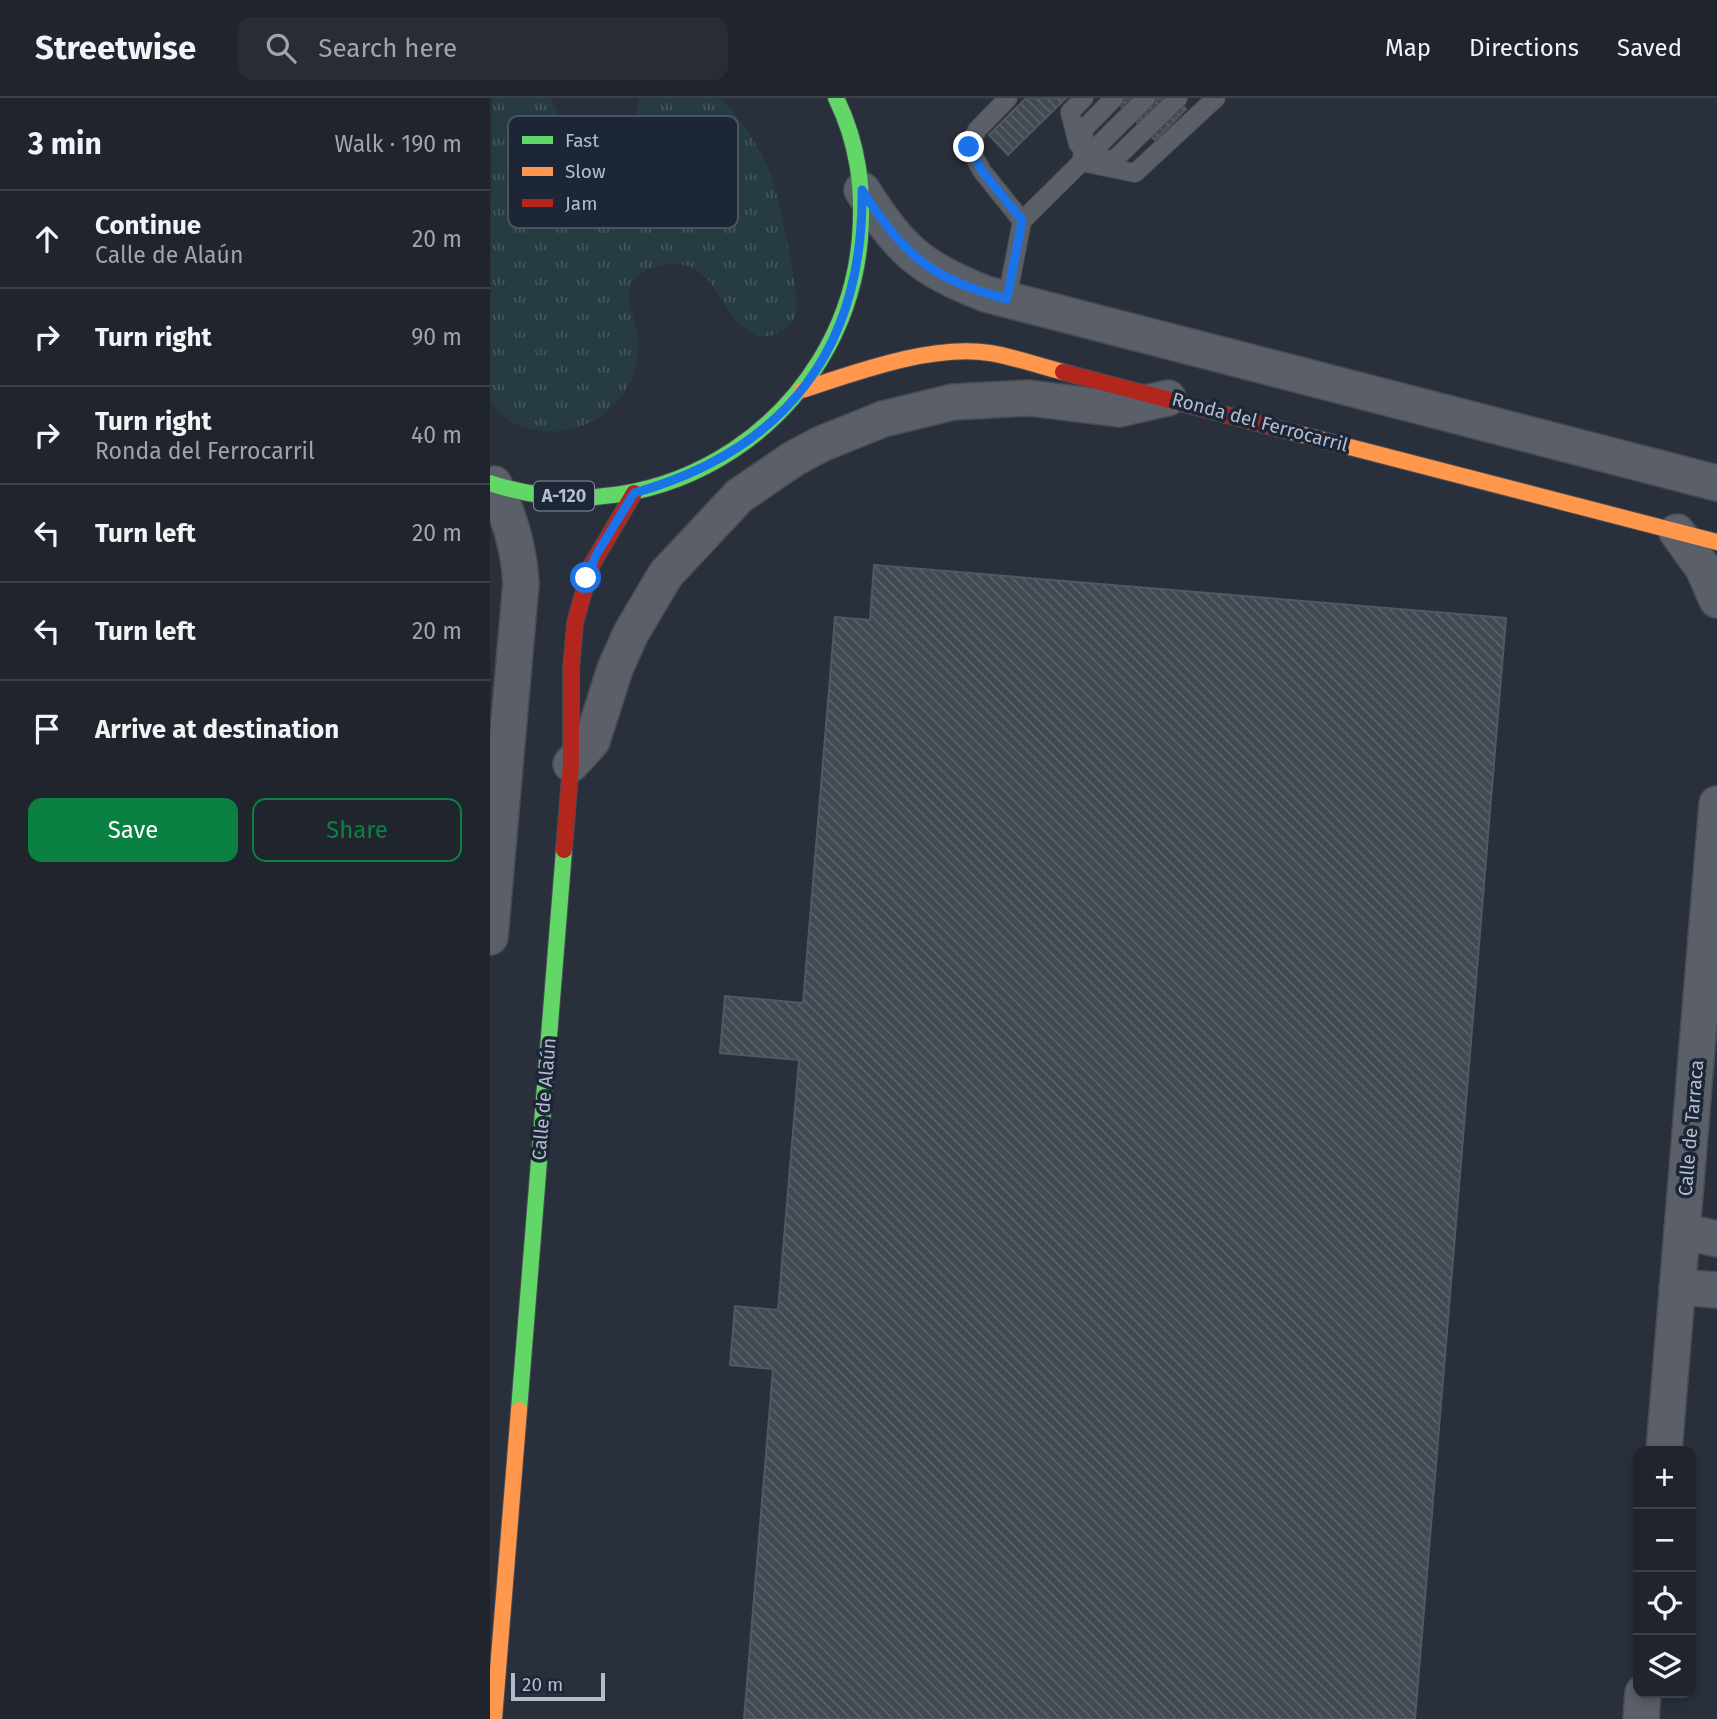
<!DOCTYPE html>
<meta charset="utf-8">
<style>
body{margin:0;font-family:"Fira Sans",sans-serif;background:#282c34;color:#f1f3f6}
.controls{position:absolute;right:21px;bottom:21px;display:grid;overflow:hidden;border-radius:14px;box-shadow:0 4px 10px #0003}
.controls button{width:63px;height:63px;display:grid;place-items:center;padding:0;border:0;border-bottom:2px solid #3d4148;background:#20242c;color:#f1f3f6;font:35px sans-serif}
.scale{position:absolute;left:21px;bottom:18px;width:94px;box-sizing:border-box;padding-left:7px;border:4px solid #b4bdcc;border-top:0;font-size:19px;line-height:24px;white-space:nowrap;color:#b4bdcc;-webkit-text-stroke:5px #1d2636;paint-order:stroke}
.stop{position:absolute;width:21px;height:21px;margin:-16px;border:5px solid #1a73e8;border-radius:50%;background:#fff}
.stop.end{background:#1a73e8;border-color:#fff;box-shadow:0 2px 7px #0008}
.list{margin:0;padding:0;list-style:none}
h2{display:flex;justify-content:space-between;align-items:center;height:91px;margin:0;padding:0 28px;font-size:30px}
h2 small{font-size:23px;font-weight:400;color:#a2a4a9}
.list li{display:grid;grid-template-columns:46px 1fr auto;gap:21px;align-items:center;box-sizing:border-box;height:98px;padding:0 28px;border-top:2px solid #3d4148}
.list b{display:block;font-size:26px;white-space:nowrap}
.list p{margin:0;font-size:23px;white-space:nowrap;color:#a2a4a9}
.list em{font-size:23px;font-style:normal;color:#a2a4a9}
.actions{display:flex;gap:14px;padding:21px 28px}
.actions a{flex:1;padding:16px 0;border:2px solid #0b8043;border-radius:14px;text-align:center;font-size:24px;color:#0b8043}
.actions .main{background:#0b8043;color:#fff}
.icon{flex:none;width:38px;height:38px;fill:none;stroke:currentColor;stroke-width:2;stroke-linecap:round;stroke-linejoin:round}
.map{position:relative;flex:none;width:1227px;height:1621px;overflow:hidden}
header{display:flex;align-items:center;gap:42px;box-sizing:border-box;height:98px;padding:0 35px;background:#20242c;border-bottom:2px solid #3d4148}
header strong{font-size:33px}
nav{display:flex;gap:38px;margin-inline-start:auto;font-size:24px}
.search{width:490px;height:63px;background:#282c34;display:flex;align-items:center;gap:18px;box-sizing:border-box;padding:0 24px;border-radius:14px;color:#a2a4a9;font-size:26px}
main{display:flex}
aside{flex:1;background:#20242c}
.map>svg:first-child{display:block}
.grass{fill:url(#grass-tufts)}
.building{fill:url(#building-back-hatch);stroke:#525862;stroke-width:2}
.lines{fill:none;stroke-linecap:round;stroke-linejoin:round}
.lane-casing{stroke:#474b53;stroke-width:20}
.street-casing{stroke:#474b53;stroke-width:38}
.fast-casing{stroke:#474b53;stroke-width:18}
.slow-casing{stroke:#474b53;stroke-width:18}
.jam-casing{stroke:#474b53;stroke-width:18}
.lane{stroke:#5b5f68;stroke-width:18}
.street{stroke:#5b5f68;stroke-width:35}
.fast{stroke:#63d668;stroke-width:16}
.slow{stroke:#ff974d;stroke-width:16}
.jam{stroke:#b3261e;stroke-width:16}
.route{stroke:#1a73e8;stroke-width:9}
.labels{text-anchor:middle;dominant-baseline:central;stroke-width:7;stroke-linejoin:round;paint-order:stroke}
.shield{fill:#1d2636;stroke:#87909f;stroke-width:2}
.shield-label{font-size:18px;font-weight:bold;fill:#b4bdcc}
.street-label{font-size:19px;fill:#b4bdcc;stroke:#1d2636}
.key{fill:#1d2636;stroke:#4a5363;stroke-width:2}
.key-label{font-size:19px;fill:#b4bdcc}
</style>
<header>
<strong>Streetwise</strong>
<div class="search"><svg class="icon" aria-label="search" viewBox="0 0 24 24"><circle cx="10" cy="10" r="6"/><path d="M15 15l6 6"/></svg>Search here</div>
<nav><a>Map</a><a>Directions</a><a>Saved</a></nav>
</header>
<main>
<aside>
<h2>3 min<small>Walk · 190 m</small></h2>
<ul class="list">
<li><svg class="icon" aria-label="ahead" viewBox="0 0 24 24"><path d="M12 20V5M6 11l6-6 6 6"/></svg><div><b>Continue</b><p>Calle de Alaún</p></div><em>20 m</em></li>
<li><svg class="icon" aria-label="right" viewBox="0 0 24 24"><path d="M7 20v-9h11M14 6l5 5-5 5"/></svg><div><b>Turn right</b></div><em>90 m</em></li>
<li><svg class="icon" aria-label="right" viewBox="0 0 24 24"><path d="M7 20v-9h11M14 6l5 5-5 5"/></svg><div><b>Turn right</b><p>Ronda del Ferrocarril</p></div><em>40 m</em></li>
<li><svg class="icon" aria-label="left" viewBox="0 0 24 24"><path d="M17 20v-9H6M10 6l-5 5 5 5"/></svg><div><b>Turn left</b></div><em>20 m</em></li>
<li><svg class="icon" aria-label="left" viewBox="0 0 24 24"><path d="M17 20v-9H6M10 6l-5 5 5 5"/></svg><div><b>Turn left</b></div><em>20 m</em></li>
<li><svg class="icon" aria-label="arrive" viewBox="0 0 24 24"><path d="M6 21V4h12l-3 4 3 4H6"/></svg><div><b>Arrive at destination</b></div></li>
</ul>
<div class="actions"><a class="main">Save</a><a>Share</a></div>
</aside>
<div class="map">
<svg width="1227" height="1621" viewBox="0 0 1227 1621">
<defs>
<pattern id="grass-tufts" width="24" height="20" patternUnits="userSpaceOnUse" patternTransform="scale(1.75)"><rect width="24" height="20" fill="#273c42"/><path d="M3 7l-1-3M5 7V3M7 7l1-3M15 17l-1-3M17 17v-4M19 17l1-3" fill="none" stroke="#44565c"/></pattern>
<pattern id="building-back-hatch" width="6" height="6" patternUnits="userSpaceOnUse" patternTransform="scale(1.75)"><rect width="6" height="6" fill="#434952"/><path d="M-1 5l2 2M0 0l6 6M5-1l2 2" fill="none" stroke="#5c616a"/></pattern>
</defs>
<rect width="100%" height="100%" fill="#2a303b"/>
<!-- grass -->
<path class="grass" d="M 2,0 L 60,0 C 80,38 87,70 141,51 L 148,40 L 146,14 L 150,0 L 230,0 C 253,23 271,50 282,80 C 289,100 310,197 306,215 C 304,223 296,230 289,234 C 282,239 272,240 264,236 C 224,217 229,154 169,168 C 158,171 148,174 142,184 C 132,202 147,222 148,240 C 153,297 102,342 46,332 C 25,328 10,319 0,301 Z"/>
<!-- building -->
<g class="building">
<polygon points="536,0 576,0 518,57 499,37"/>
<polygon points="623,0 685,0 696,11 665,42"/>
<polygon points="384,467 1016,520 925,1621 254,1621 283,1271 240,1267 245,1208 288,1212 309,962 230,955 235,898 313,905 345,519 380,522"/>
</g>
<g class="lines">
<defs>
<g id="lane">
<polyline points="518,0 487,32 479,49 492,73 532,123"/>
<polyline points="588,46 580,14 594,0"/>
<polyline points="606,62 625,61 688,0"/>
<polyline points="592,64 645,75 726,0"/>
<polyline points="592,64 594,31 624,0"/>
<polyline points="517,201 532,123 656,0"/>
</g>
<g id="street">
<path d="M 372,92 C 410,151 429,170 496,196 L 1227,385"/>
<polyline points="1187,434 1213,470 1227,502"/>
<polyline points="81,666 102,643 125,571 141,535 176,476 249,398 303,361 331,346 393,321 463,304 539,300 629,311 678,300"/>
<path d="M 0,839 L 31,485 C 29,449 20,419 4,386"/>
<polyline points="1192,1133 1227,1141"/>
<polyline points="1187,1189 1227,1192"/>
<polyline points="1174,1353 1227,706"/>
<polyline points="1151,1621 1153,1595"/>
</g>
<g id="fast">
<path d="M 0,385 C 173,443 355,319 370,140 C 374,90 368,45 346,0"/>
<polyline points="29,1312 74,752"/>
</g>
<g id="slow">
<path d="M 312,292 C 367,274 442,246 500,255 C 525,259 549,268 573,274"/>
<polyline points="794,332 1227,444"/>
<polyline points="4,1621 29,1312"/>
</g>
<g id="jam">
<polyline points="573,274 794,332"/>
<polyline points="74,752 81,666 81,572 85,525 101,468 144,395"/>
</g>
</defs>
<!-- lane casing -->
<use href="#lane" class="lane-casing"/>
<!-- street casing -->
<use href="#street" class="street-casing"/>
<!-- fast casing -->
<use href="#fast" class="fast-casing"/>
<!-- slow casing -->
<use href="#slow" class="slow-casing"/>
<!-- jam casing -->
<use href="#jam" class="jam-casing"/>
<!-- lane -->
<use href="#lane" class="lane"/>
<!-- street -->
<use href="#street" class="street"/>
<!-- fast -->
<use href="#fast" class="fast"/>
<!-- slow -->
<use href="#slow" class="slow"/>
<!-- jam -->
<use href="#jam" class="jam"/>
</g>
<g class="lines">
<!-- route -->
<path class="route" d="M 96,480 L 106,457 L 144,395 C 296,352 374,250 372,92 C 413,156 441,182 517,201 L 532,122 L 492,73 L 479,49"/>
</g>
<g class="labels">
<!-- shield labels -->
<rect class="shield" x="44" y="383.5" width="60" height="29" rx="5"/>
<g class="shield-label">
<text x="74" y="398">A-120</text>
</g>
<!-- street labels -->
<g class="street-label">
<text transform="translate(770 324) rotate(15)">Ronda del Ferrocarril</text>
<text transform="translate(54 1001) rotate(-85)">Calle de Alaún</text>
<text transform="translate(1201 1030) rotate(-85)">Calle de Tarraca</text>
</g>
</g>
<!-- legend -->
<rect x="18" y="18" width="230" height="112" rx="10" class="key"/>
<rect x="32" y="38" width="31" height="8" fill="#63d668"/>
<rect x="32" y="69" width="31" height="9" fill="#ff974d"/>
<rect x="32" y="101" width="31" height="8" fill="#b3261e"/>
<g class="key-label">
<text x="75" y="49">Fast</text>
<text x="75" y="80">Slow</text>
<text x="75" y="112">Jam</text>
</g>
</svg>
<div class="controls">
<button>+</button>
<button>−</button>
<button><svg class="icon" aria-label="locate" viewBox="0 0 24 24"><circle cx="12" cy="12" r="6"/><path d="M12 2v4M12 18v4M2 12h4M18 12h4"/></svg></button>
<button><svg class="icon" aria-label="layers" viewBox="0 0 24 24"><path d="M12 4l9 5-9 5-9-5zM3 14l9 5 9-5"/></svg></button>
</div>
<div class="scale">20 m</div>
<div class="stop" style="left:96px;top:480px"></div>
<div class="stop end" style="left:479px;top:49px"></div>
</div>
</main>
